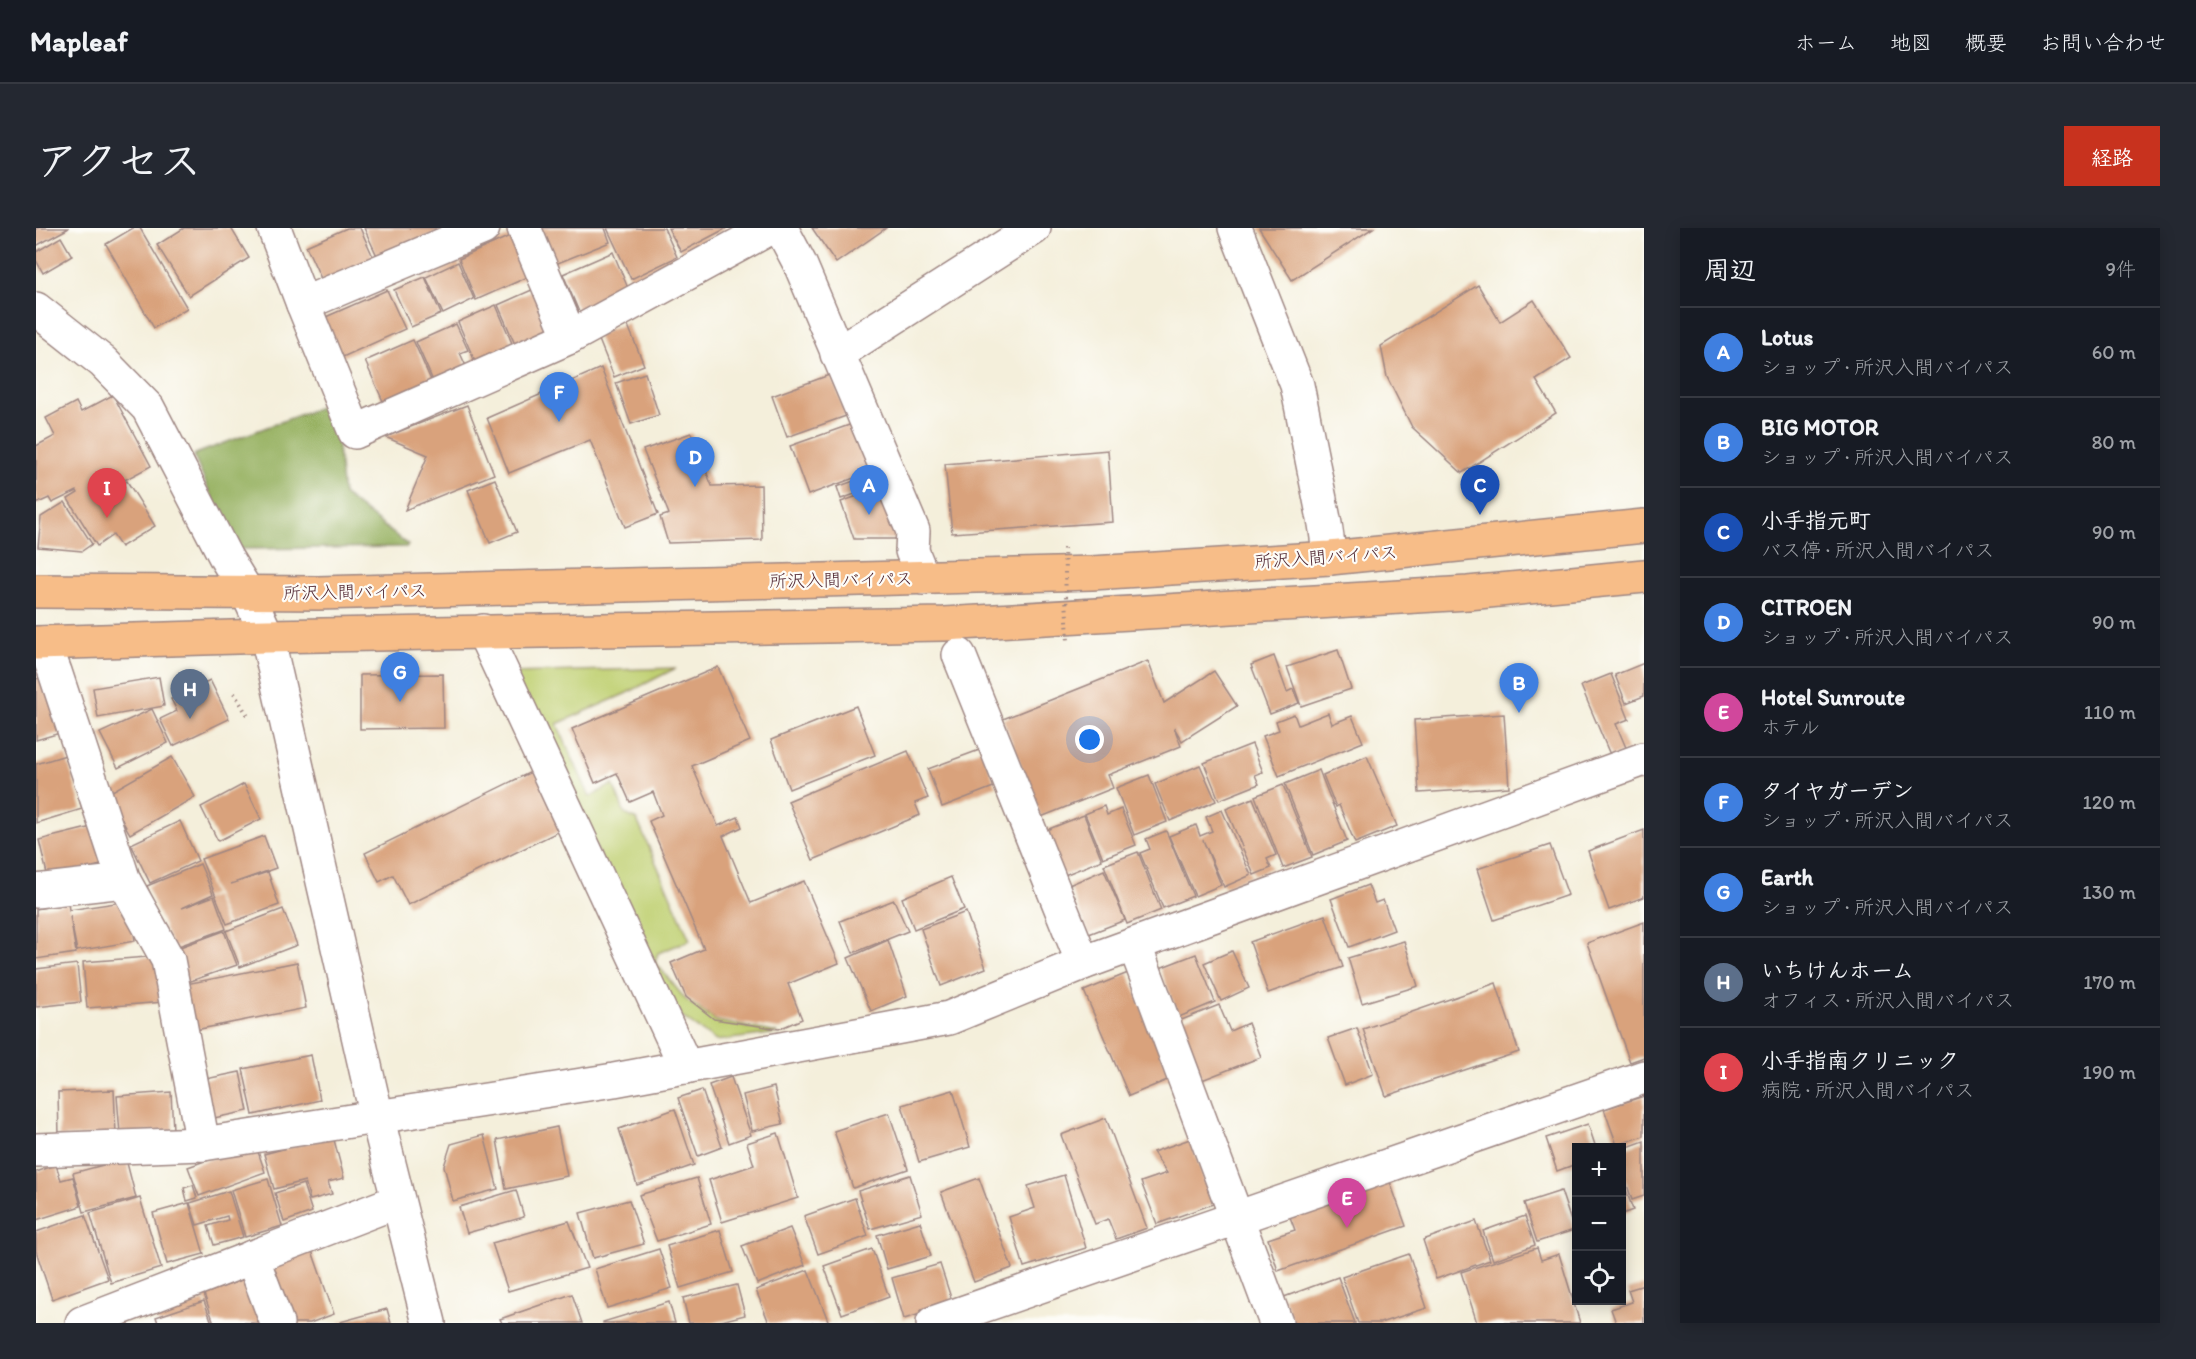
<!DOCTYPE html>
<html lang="ja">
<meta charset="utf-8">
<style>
body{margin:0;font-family:Itim,"Klee One",sans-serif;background:#242831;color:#f1f3f6}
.controls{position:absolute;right:18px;bottom:18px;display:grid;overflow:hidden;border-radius:0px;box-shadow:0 3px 15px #0003}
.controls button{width:54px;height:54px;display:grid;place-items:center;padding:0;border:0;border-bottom:2px solid #363941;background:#171b24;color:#f1f3f6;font:30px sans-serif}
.you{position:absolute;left:1054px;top:512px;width:21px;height:21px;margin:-15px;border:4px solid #fff;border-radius:50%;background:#1a73e8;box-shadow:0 0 0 9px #1a73e833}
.badge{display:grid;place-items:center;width:39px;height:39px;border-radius:50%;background:#c8321e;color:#fff;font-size:20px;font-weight:700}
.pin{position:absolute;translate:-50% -50px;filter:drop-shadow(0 2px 3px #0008)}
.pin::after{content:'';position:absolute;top:32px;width:21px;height:18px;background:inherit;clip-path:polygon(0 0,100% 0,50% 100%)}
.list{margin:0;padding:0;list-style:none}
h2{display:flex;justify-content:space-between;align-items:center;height:78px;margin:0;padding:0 24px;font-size:26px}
h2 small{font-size:20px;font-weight:400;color:#9ea1a6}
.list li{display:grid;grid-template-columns:39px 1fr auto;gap:18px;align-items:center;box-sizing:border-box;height:90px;padding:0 24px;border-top:2px solid #363941}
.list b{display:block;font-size:22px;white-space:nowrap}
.list p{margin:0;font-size:20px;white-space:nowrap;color:#9ea1a6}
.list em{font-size:20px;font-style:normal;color:#9ea1a6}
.icon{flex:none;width:33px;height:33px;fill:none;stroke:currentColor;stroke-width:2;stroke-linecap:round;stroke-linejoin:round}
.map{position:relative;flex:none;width:1608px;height:1095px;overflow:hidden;border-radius:0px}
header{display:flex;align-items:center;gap:36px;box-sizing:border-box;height:84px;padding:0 30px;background:#171b24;border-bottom:2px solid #363941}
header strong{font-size:28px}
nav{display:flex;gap:33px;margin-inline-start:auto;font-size:21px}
.intro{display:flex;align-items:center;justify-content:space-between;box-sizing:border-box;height:144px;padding:0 36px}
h1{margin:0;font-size:42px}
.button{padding:15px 27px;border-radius:0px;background:#c8321e;color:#fff;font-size:21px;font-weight:700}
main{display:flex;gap:36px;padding:0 36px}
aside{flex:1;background:#171b24;border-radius:0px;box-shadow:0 3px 15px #0003}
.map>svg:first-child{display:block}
.green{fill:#c0d072;stroke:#85784e;stroke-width:1.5}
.forest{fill:#98b264;stroke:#716848;stroke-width:1.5}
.building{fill:#d9a27c}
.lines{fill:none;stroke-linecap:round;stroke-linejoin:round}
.minor-casing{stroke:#9f8783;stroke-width:36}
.highway-casing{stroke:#9f8783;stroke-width:36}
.path{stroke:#9f8783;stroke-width:4;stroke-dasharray:1.5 4.5;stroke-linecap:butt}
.minor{stroke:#fff;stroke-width:33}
.highway{stroke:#f7bd88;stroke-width:33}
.path-bridge{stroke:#9f8783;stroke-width:4;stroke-dasharray:1.5 4.5;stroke-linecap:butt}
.labels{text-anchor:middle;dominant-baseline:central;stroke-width:4.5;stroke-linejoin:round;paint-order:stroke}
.street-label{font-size:18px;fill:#4a1f2b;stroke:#fdfcf7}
</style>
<header>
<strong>Mapleaf</strong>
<nav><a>ホーム</a><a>地図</a><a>概要</a><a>お問い合わせ</a></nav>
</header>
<div class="intro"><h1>アクセス</h1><a class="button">経路</a></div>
<main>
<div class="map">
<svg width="1608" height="1095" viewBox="0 0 1608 1095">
<rect width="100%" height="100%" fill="#fdfcf7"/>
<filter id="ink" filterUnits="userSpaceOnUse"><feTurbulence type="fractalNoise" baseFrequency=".0167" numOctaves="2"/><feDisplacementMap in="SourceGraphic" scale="12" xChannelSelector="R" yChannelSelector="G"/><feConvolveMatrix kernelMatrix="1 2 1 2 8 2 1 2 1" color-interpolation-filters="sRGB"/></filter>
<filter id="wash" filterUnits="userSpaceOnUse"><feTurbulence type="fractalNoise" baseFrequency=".008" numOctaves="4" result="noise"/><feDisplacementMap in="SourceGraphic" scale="24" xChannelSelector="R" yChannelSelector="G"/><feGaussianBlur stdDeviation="1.35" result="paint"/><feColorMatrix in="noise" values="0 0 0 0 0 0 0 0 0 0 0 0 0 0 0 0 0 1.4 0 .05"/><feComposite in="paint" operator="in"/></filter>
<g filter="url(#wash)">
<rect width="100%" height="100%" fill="#f4efdb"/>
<!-- green -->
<polygon class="green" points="640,440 591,465 521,496 554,569 577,556 589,586 601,592 654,712 622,725 619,734 650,772 680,793 741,805 680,813 636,782 477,445"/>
<!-- forest -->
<polygon class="forest" points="295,175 298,183 307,266 372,317 371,319 204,321 198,319 158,229 159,226"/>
<g id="blocks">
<!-- building -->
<g class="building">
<polygon points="0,0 33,0 0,18"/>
<polygon points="97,0 104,0 151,80 118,100 70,16"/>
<polygon points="148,0 195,0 213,30 153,68 121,17"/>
<polygon points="311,0 324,0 339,33 288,57 270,18"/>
<polygon points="328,0 399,0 401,4 343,32"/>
<polygon points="497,0 569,0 574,14 512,39"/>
<polygon points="571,0 628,0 641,29 595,51"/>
<polygon points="632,0 691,0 645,24"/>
<polygon points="776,0 850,0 800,35"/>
<polygon points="1223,0 1337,0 1256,52"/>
<polygon points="476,7 494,48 440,72 423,31"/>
<polygon points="25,9 36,28 7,45 0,32 0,24"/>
<polygon points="577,24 596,70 546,91 527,46"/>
<polygon points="422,34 438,71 407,86 390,49"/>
<polygon points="389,49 405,86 375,99 358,62"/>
<polygon points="1442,57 1464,94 1498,72 1535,130 1500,152 1520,185 1426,245 1376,199 1351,149 1345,118"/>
<polygon points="498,61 517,105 481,121 462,77"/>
<polygon points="351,62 369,101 300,132 283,92"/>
<polygon points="460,77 478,120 440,136 422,94"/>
<polygon points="591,95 608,137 578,149 561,107"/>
<polygon points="420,96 432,122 424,125 434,147 401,162 380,114"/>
<polygon points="377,112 399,161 351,182 329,133"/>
<polygon points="565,140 622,286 589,299 554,212 473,245 451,190"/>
<polygon points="609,145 623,187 595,196 580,155"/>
<polygon points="796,146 810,188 751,209 736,168"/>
<polygon points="77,167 115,238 81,256 83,258 91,253 119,298 85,319 77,307 61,318 32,271 42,265 41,263 16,275 13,270 0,276 0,218 19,208 10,190 40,174 45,184"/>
<polygon points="431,177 458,246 369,282 392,227 349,209"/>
<polygon points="819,195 837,243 772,267 754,218"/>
<polygon points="655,205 676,258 725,257 726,312 632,315 624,289 633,286 607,222"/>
<polygon points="1072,222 1077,294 916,305 909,236"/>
<polygon points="840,245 844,257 805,271 801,259"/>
<polygon points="459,251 481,304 454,315 432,262"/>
<polygon points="843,260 863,311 818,311 805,274"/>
<polygon points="29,274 56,316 46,323 2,319 5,289"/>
<polygon points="1302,422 1315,461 1265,478 1251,439"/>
<polygon points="1238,428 1251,464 1257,461 1263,475 1234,486 1215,437"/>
<polygon points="1112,433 1128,475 1178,443 1201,478 1146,513 1138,499 1145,518 1072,547 1077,560 1005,589 967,491"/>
<polygon points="1608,435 1608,468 1590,475 1579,447"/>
<polygon points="682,439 714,513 656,538 682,598 702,589 706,599 687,608 715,675 768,653 803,735 752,756 766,791 743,801 678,791 650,769 635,735 668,721 613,593 626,587 617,564 594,574 581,545 559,555 536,501"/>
<polygon points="407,446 408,500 324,501 324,447"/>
<polygon points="1575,446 1593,491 1580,496 1591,522 1575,529 1545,458"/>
<polygon points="15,447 31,503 0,512 0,451"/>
<polygon points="123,449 128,478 62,490 57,460"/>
<polygon points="174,452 193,491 137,518 124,491 141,483 135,471"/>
<polygon points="820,478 839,527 753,561 735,512"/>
<polygon points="116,481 132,515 82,540 64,505"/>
<polygon points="1292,485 1296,496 1316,488 1327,514 1243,548 1227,508 1243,502 1240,493 1258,486 1262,497"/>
<polygon points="1468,486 1473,559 1383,565 1378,492"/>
<polygon points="1216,516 1227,544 1219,547 1223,556 1183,572 1168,535"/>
<polygon points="946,521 960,558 906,579 892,541"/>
<polygon points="872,523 892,570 879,575 884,587 777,632 752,573"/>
<polygon points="30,527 46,581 0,595 0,536"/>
<polygon points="1331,528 1361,598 1319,615 1303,577 1300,579 1287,547"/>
<polygon points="136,529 159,569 94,606 71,566"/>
<polygon points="1164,537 1180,573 1134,593 1119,556"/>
<polygon points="499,542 528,601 372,677 357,647 343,654 329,625"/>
<polygon points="1283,542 1311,613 1277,627 1249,556"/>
<polygon points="1113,547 1131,594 1098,607 1080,560"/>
<polygon points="208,556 225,591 182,613 165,579"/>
<polygon points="1247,557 1276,629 1247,640 1219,568"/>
<polygon points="1217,570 1240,627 1231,631 1235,640 1218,647 1190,581"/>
<polygon points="1068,578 1071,587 1085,581 1100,617 1067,630 1049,586"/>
<polygon points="1186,582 1215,647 1188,659 1167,612 1185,657 1159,668 1133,608 1160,597 1164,608 1176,603 1170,589"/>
<polygon points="1048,587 1066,632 1026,648 1008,603"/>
<polygon points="144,593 162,633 114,655 95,616"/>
<polygon points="64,597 73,635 12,650 3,612"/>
<polygon points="1608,602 1608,669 1573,682 1552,623"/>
<polygon points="1130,603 1157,668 1127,680 1104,625 1114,621 1110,611"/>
<polygon points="228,608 240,640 195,656 232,644 243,677 191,696 165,631"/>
<polygon points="1514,617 1532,667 1458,692 1441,641"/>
<polygon points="1102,624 1125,682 1091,696 1068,637"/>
<polygon points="164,636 177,666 146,680 178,668 190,701 137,720 111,658"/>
<polygon points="1068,642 1089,692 1053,706 1033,657"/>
<polygon points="915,649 928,681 878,701 866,670"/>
<polygon points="1332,657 1339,675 1347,672 1358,702 1313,719 1295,671"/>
<polygon points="858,672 872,703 817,725 804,693"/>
<polygon points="93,673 99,713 41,723 34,688 40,725 0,731 0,681 32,675 33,682"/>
<polygon points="247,681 261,717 204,739 190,703"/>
<polygon points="930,684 950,740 905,758 885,701"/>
<polygon points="1289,687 1307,739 1232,765 1214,714"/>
<polygon points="1608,694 1608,829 1594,834 1551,715"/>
<polygon points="188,703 201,737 149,755 136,722"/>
<polygon points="852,712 871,768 835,783 812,730"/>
<polygon points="1368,713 1382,758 1326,775 1312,730"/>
<polygon points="1196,723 1213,760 1185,773 1168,735"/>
<polygon points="1160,726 1179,774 1143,789 1124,740"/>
<polygon points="124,728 128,774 51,780 47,734"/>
<polygon points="261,734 270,780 154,803 145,757"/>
<polygon points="41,736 45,774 0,779 0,741"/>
<polygon points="1092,745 1136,850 1093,868 1048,763"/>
<polygon points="1460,755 1483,824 1350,868 1327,801"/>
<polygon points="1183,777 1194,803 1212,795 1225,829 1166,852 1143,793"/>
<polygon points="1321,800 1337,846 1309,857 1292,810"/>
<polygon points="275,827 284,872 217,887 207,841"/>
<polygon points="204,844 212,883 168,892 160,853"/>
<polygon points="695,849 715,907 693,915 673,857"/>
<polygon points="738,859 747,896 716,903 707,867"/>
<polygon points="78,862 80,906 23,909 22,864"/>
<polygon points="666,862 686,919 662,928 642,870"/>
<polygon points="917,862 934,919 883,934 866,877"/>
<polygon points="135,864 137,902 84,906 81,868"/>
<polygon points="1608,868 1608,908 1581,917 1568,881"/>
<polygon points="639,881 658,937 601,957 583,901"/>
<polygon points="853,885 872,941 817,960 798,903"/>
<polygon points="1070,890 1111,1000 1080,1011 1072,991 1059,996 1025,907"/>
<polygon points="1552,896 1560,920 1540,920 1540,936 1521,943 1510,910"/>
<polygon points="521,899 531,948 470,961 461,912"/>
<polygon points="742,905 762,970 686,994 673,952 718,937 711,915"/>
<polygon points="448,907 462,961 417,973 408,938 415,916"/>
<polygon points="297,908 308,950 292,954 296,966 274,972 269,953 238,961 228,926"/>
<polygon points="1154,911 1177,976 1121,996 1105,954 1131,945 1117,924"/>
<polygon points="1608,913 1608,968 1596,972 1586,942 1586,921"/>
<polygon points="219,915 229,944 163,968 152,939"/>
<polygon points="90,931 100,970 48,984 37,945"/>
<polygon points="20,937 25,952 37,949 45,978 0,992 0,944"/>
<polygon points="874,947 886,986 834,1001 822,963"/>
<polygon points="1028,947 1050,1020 988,1039 973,989 999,980 992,958"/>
<polygon points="661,950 675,996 621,1013 603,967"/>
<polygon points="943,950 976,1040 938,1054 905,964"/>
<polygon points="1586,950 1597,982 1586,986"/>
<polygon points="232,951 246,998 209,1009 195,962"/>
<polygon points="1354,954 1370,998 1242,1043 1232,1011 1259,1002 1254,989"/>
<polygon points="267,956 276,984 248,994 239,965"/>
<polygon points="157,957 161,970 151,973 148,960"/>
<polygon points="480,962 488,989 431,1005 423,979"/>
<polygon points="193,963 207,1009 178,1017 172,998 192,992 191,988 161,997 154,975"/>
<polygon points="1525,963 1538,1002 1501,1014 1488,975"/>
<polygon points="104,970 125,1040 75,1055 54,985"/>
<polygon points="819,970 832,1008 782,1026 768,988"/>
<polygon points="593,972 608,1016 557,1030 544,985"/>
<polygon points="153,975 168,1026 131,1036 117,985"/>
<polygon points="49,987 72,1051 16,1071 0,1023 0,1004"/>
<polygon points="1489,988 1499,1017 1457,1032 1447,1003"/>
<polygon points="533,993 551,1040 472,1063 456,1015"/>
<polygon points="1440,993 1454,1032 1400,1051 1387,1012"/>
<polygon points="884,994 895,1028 851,1041 841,1007"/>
<polygon points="754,1000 769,1037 721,1056 706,1018"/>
<polygon points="684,1002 697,1044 644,1060 631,1018"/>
<polygon points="275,1020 298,1086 274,1095 248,1095 227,1037"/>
<polygon points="1501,1020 1505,1032 1523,1026 1544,1095 1441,1095 1425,1044"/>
<polygon points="623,1021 636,1060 571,1080 559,1041"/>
<polygon points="836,1021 853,1069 806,1086 788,1038"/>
<polygon points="1373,1026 1391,1080 1344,1095 1322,1095 1306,1049"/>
<polygon points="904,1036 917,1076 868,1091 856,1050"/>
<polygon points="772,1042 793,1095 733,1095 720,1062"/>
<polygon points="1302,1049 1319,1095 1257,1095 1248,1069"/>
<polygon points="211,1050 227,1095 178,1095 168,1066"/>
<polygon points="701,1057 709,1087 677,1095 653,1095 647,1070"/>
<polygon points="1608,1057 1608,1095 1580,1095 1575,1081 1596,1074 1592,1062"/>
<polygon points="536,1066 546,1095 466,1095 464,1091"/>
<polygon points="168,1073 176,1095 122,1095 120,1089"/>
<polygon points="633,1074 639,1095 567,1095 567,1094"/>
<polygon points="351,1081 355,1095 304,1095 304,1094"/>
</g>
</g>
</g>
<g filter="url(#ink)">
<use href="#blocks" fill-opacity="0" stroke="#9f8783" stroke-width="1.5"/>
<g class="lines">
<defs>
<g id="minor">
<polyline points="238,0 267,76 447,0"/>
<polyline points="488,0 534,109"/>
<polyline points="745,0 764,36 877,303 876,323 887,350"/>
<polyline points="1199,0 1261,157 1289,296 1294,330"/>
<polyline points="267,76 319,204 534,109 734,0"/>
<polyline points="0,81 67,134 112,180 190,330 212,366 231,408 335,864 393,1095"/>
<polyline points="801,126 998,0"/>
<polyline points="447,403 650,839"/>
<polyline points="8,415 19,444 88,653 132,732 167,916"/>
<polyline points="923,427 1047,735"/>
<polyline points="0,663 88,653"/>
<polyline points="1099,718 1240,1095"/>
<polyline points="0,922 167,916 578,852 913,790 1047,735 1608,531"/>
<polyline points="216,1029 241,1095"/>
<polyline points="46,1095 362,973"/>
<polyline points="897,1095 1608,849"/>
</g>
<g id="highway">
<polyline points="0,363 282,365 1056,345 1294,330 1608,298"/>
<polyline points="0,415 231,408 908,396 1432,365 1608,348"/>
</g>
</defs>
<!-- minor casing -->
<use href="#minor" class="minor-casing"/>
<!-- highway casing -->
<use href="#highway" class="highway-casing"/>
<!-- path -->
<polyline class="path" points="198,465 213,490"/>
<!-- minor -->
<use href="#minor" class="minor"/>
<!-- highway -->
<use href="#highway" class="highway"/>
<!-- path-bridge -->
<polyline class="path-bridge" points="1028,320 1032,415"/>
</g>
</g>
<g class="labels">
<!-- street labels -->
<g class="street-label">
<text transform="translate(1290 329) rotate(-4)">所沢入間バイパス</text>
<text transform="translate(805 352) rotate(-1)">所沢入間バイパス</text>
<text transform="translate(319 364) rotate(-1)">所沢入間バイパス</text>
</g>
</g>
</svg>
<div class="controls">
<button>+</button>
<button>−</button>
<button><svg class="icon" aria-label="locate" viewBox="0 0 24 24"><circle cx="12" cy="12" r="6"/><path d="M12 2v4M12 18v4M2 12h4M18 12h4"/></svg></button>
</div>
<div class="you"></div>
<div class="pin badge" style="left:833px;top:287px;background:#3f7fe0">A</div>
<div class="pin badge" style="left:1483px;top:485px;background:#3f7fe0">B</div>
<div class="pin badge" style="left:1444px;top:287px;background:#1a4fb4">C</div>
<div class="pin badge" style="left:659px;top:259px;background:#3f7fe0">D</div>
<div class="pin badge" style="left:1311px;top:1000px;background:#d1479c">E</div>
<div class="pin badge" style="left:523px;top:194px;background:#3f7fe0">F</div>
<div class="pin badge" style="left:364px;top:474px;background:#3f7fe0">G</div>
<div class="pin badge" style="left:154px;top:491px;background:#5c6f8a">H</div>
<div class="pin badge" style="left:71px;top:290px;background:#e0444e">I</div>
</div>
<aside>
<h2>周辺<small>9件</small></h2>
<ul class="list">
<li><span class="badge" style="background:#3f7fe0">A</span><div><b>Lotus</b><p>ショップ · 所沢入間バイパス</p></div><em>60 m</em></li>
<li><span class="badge" style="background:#3f7fe0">B</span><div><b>BIG MOTOR</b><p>ショップ · 所沢入間バイパス</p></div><em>80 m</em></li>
<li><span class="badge" style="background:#1a4fb4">C</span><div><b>小手指元町</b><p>バス停 · 所沢入間バイパス</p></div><em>90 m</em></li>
<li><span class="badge" style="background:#3f7fe0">D</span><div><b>CITROEN</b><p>ショップ · 所沢入間バイパス</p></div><em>90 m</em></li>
<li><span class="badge" style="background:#d1479c">E</span><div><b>Hotel Sunroute</b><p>ホテル</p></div><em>110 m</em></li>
<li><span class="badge" style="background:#3f7fe0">F</span><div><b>タイヤガーデン</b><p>ショップ · 所沢入間バイパス</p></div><em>120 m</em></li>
<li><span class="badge" style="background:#3f7fe0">G</span><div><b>Earth</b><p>ショップ · 所沢入間バイパス</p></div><em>130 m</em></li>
<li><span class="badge" style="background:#5c6f8a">H</span><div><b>いちけんホーム</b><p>オフィス · 所沢入間バイパス</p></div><em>170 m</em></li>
<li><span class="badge" style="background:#e0444e">I</span><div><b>小手指南クリニック</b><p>病院 · 所沢入間バイパス</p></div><em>190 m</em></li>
</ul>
</aside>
</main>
